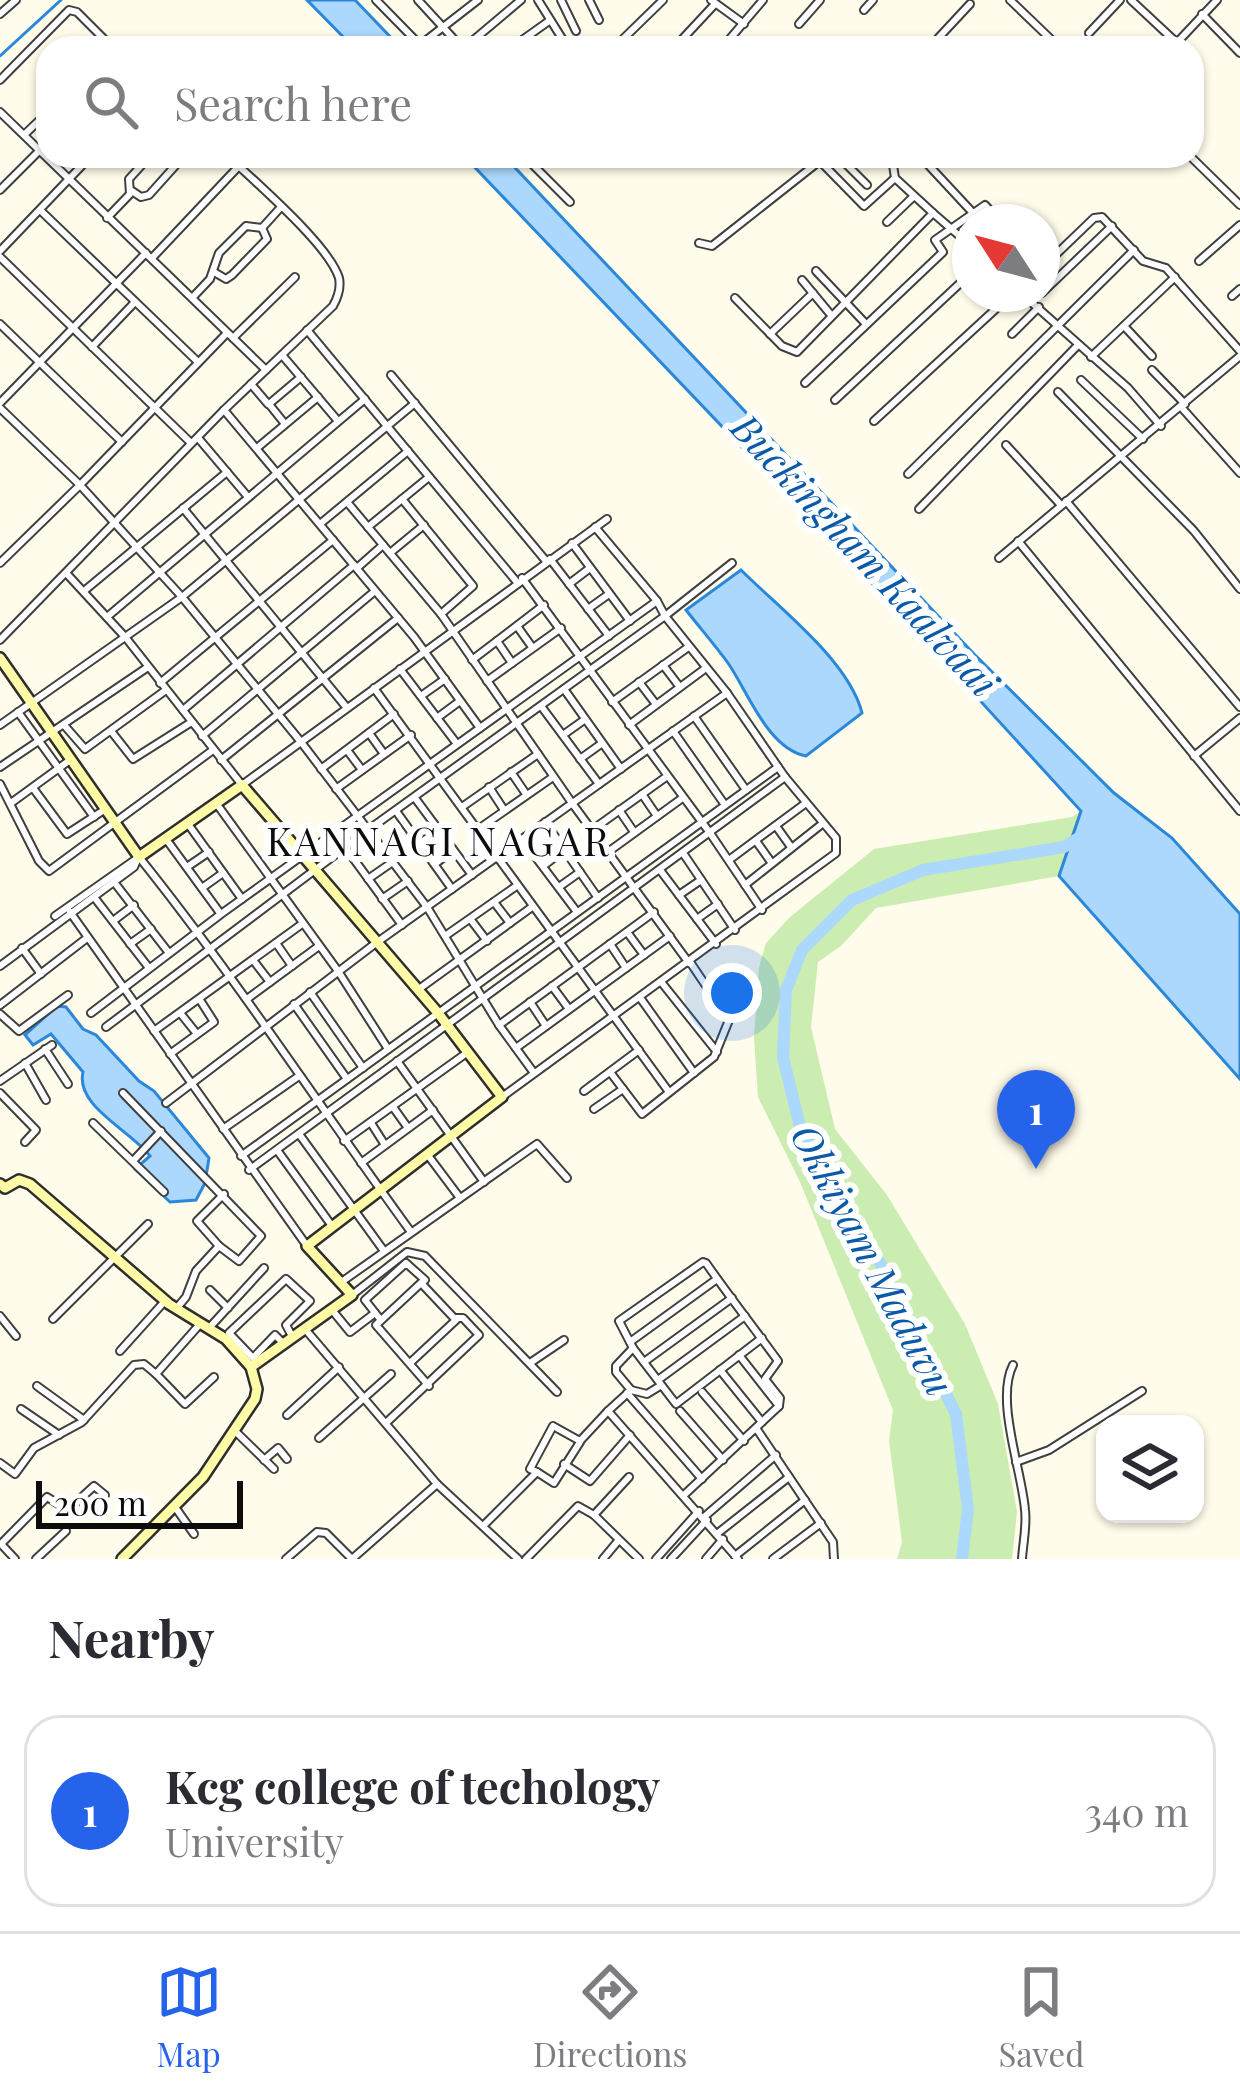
<!DOCTYPE html>
<style>
body{margin:0;font-family:"Playfair Display",serif;background:#f2f2f3;color:#2b2b33}
.controls{position:absolute;right:36px;bottom:36px;display:grid;overflow:hidden;border-radius:24px;box-shadow:0 3px 9px #0004}
.controls button{width:108px;height:108px;display:grid;place-items:center;padding:0;border:0;border-bottom:3px solid #e1e1e2;background:#fff;color:#2b2b33;font:60px sans-serif}
.compass{position:absolute;left:952px;top:204px;width:108px;height:108px;border-radius:50%;background:#fff;box-shadow:0 3px 9px #0004;rotate:306deg}
.scale{position:absolute;left:36px;bottom:30px;width:207px;box-sizing:border-box;padding-left:12px;border:6px solid #0c0c0c;border-top:0;font-size:33px;line-height:42px;white-space:nowrap;color:#0c0c0c;-webkit-text-stroke:9px #fff;paint-order:stroke}
.you{position:absolute;left:732px;top:993px;width:42px;height:42px;margin:-30px;border:9px solid #fff;border-radius:50%;background:#1a73e8;box-shadow:0 0 0 18px #1a73e833}
.badge{display:grid;place-items:center;width:78px;height:78px;border-radius:50%;background:#2563eb;color:#fff;font-size:39px;font-weight:700}
.pin{position:absolute;translate:-50% -99px;filter:drop-shadow(0 3px 6px #0008)}
.pin::after{content:'';position:absolute;top:63px;width:42px;height:36px;background:inherit;clip-path:polygon(0 0,100% 0,50% 100%)}
.list{margin:0;padding:0;list-style:none}
h2{display:flex;justify-content:space-between;align-items:center;height:156px;margin:0;padding:0 48px;font-size:51px}
h2 small{font-size:39px;font-weight:400;color:#7c7c81}
.list li{display:grid;grid-template-columns:78px 1fr auto;gap:36px;align-items:center;box-sizing:border-box;height:192px;margin:0 24px 24px;padding:0 24px;border:3px solid #e1e1e2;border-radius:36px}
.list b{display:block;font-size:45px;white-space:nowrap}
.list p{margin:0;font-size:39px;white-space:nowrap;color:#7c7c81}
.list em{font-size:39px;font-style:normal;color:#7c7c81}
.icon{flex:none;width:66px;height:66px;fill:none;stroke:currentColor;stroke-width:2;stroke-linecap:round;stroke-linejoin:round}
.map{position:relative;flex:none;width:1240px;height:1559px;overflow:hidden}
.search{position:absolute;background:#fff;box-shadow:0 3px 9px #0004;left:36px;right:36px;top:36px;height:132px;display:flex;align-items:center;gap:30px;box-sizing:border-box;padding:0 42px;border-radius:36px;color:#7c7c81;font-size:45px}
.sheet{height:372px;background:#fff}
nav{display:flex;justify-content:space-around;align-items:center;box-sizing:border-box;height:168px;border-top:3px solid #e1e1e2;background:#fff;font-size:33px;color:#7c7c81}
nav a{display:grid;justify-items:center;gap:6px}
nav .on{color:#2563eb}
.map>svg:first-child{display:block}
.green{fill:#ccedb1}
.water{fill:#abd8fc;stroke:#2b88d9;stroke-width:3}
.lines{fill:none;stroke-linecap:round;stroke-linejoin:round}
.stream{stroke:#2b88d9;stroke-width:3}
.river{stroke:#abd8fc;stroke-width:12}
.street-casing{stroke:#3f3f3f;stroke-width:10}
.secondary-casing{stroke:#2e2e2e;stroke-width:14}
.street{stroke:#fff;stroke-width:6}
.secondary{stroke:#fffba6;stroke-width:9}
.labels{text-anchor:middle;dominant-baseline:central;stroke-width:12;stroke-linejoin:round;paint-order:stroke}
.water-label{font-size:39px;font-style:italic;fill:#0b59a9;stroke:#fff}
.neighbourhood-label{font-size:39px;letter-spacing:3px;fill:#0c0c0c;stroke:#fff}
</style>
<div class="map">
<svg width="1240" height="1559" viewBox="0 0 1240 1559">
<rect width="100%" height="100%" fill="#fffceb"/>
<!-- green -->
<polygon class="green" points="1081,811 1059,876 876,908 841,946 818,962 811,1027 835,1129 887,1195 965,1324 998,1404 1017,1512 1012,1559 897,1559 902,1542 889,1441 893,1410 800,1182 758,1097 754,1038 759,967 766,943 790,917 874,849 1072,817"/>
<!-- water -->
<g class="water">
<polygon points="307,0 355,0 401,48 354,48"/>
<polygon points="464,156 504,156 974,654 1114,793 1172,838 1240,914 1240,1079 1059,876 1081,811 898,611"/>
<path d="M 741,570 C 779,608 849,661 862,713 L 806,756 C 768,749 748,692 728,663 C 715,645 700,628 686,610 Z"/>
<path d="M 57,1006 L 66,1007 L 83,1029 L 96,1035 L 139,1081 L 154,1091 L 209,1158 L 205,1183 L 196,1200 L 170,1202 L 135,1169 L 150,1156 C 130,1130 75,1106 83,1072 L 51,1034 L 33,1045 L 25,1035 Z"/>
</g>
<g class="lines">
<!-- stream -->
<polyline class="stream" points="0,56 61,0"/>
<!-- river -->
<polyline class="river" points="962,1559 968,1509 956,1414 884,1270 800,1127 783,1057 786,990 802,950 852,900 923,870 1064,847 1080,837"/>
<defs>
<g id="street">
<polyline points="376,0 423,48"/>
<polyline points="418,0 462,48"/>
<polyline points="538,0 568,48"/>
<polyline points="561,0 576,31"/>
<polyline points="589,0 599,20"/>
<polyline points="711,0 744,24"/>
<polyline points="1010,0 1060,48"/>
<polyline points="1131,0 1177,43"/>
<polyline points="864,10 873,0"/>
<polyline points="0,14 16,0"/>
<polyline points="1202,14 1240,53"/>
<polyline points="799,24 820,0"/>
<polyline points="1089,33 1120,0"/>
<polyline points="623,39 663,0"/>
<polyline points="420,45 478,0"/>
<polyline points="464,48 521,0"/>
<polyline points="511,48 549,21"/>
<polyline points="674,48 715,4"/>
<polyline points="722,48 763,0"/>
<polyline points="929,48 970,4"/>
<polyline points="1172,48 1217,0"/>
<polyline points="0,80 69,10 77,12 113,48"/>
<polyline points="48,94 44,102 48,108"/>
<polyline points="0,112 266,370"/>
<polyline points="25,134 48,112"/>
<polyline points="524,156 570,202"/>
<polyline points="815,156 864,206 895,178"/>
<polyline points="838,156 867,185"/>
<polyline points="885,156 893,165 895,178 933,213"/>
<polyline points="920,156 973,213"/>
<polyline points="1190,156 1240,205"/>
<polyline points="0,190 40,150"/>
<polyline points="132,191 141,197 149,195 184,156"/>
<polyline points="40,210 198,362"/>
<polyline points="107,218 130,194 129,179 150,156"/>
<polyline points="887,222 913,197"/>
<polyline points="699,243 712,246 826,156"/>
<polyline points="0,251 91,156"/>
<polyline points="0,257 191,443"/>
<polyline points="152,258 239,166"/>
<polyline points="1199,261 1240,225"/>
<polyline points="1042,268 1094,218 1102,217 1143,261 1166,268 1240,351"/>
<polyline points="816,271 866,324"/>
<polyline points="214,272 226,279 232,275 267,239 262,228"/>
<polyline points="802,280 831,315"/>
<polyline points="1042,293 1112,226"/>
<polyline points="1022,294 1128,388 1161,426"/>
<polyline points="1232,296 1240,289"/>
<polyline points="193,297 210,279 219,253 246,226 262,228 281,207"/>
<polyline points="735,298 782,346 797,352 933,213 970,245"/>
<polyline points="0,324 122,442"/>
<polyline points="1124,326 1152,356"/>
<polyline points="307,330 516,581"/>
<polyline points="227,333 80,485 182,597 301,742 427,907 499,1025 534,1073"/>
<polyline points="770,334 813,293"/>
<polyline points="1012,334 1039,307"/>
<polyline points="233,338 295,277"/>
<polyline points="92,347 135,302"/>
<polyline points="282,355 338,421"/>
<polyline points="1091,357 1175,277"/>
<polyline points="1152,370 1185,404"/>
<polyline points="391,375 546,561"/>
<polyline points="1081,380 1143,439"/>
<polyline points="805,383 943,252 935,240 985,205 1001,222"/>
<polyline points="251,384 268,404"/>
<polyline points="1058,392 1194,531 1240,589"/>
<polyline points="835,400 970,274"/>
<polyline points="0,403 146,253"/>
<polyline points="0,408 80,485 0,563"/>
<polyline points="1182,408 1240,473"/>
<polyline points="224,410 414,637 480,728"/>
<polyline points="874,421 1012,294"/>
<polyline points="285,424 269,404 301,377"/>
<polyline points="199,439 248,497"/>
<polyline points="1006,445 1060,504"/>
<polyline points="257,448 318,397"/>
<polyline points="908,474 1134,250"/>
<polyline points="402,499 473,586 441,614"/>
<polyline points="1066,501 1240,707"/>
<polyline points="347,502 441,614 572,803 689,963"/>
<polyline points="183,508 347,708"/>
<polyline points="919,509 1078,345"/>
<polyline points="320,524 408,451"/>
<polyline points="368,527 429,477"/>
<polyline points="595,527 657,601 665,616 732,563"/>
<polyline points="1018,541 1240,811"/>
<polyline points="572,543 630,621"/>
<polyline points="390,553 424,525"/>
<polyline points="999,558 1240,356"/>
<polyline points="550,559 609,636"/>
<polyline points="357,568 383,545"/>
<polyline points="67,574 126,638 242,785 607,519"/>
<polyline points="522,578 710,833 762,910"/>
<polyline points="569,584 590,568"/>
<polyline points="84,591 227,472"/>
<polyline points="588,609 609,594"/>
<polyline points="107,617 365,399"/>
<polyline points="517,626 532,647"/>
<path d="M 0,640 L 224,410 L 333,306 C 338,297 341,288 339,278 C 329,245 255,182 228,156"/>
<polyline points="497,641 512,663"/>
<polyline points="472,660 544,605"/>
<polyline points="663,665 679,686"/>
<polyline points="400,669 457,744"/>
<polyline points="487,681 561,628"/>
<polyline points="639,682 655,703"/>
<polyline points="160,683 333,540"/>
<polyline points="374,688 669,1092"/>
<polyline points="564,689 621,769"/>
<polyline points="421,696 445,679"/>
<polyline points="612,702 687,648"/>
<polyline points="541,706 599,784"/>
<polyline points="183,710 354,565"/>
<polyline points="18,712 94,817"/>
<polyline points="694,716 746,790"/>
<polyline points="437,718 460,701"/>
<polyline points="0,725 182,597 415,403"/>
<polyline points="64,725 85,749 166,690"/>
<polyline points="629,725 706,668"/>
<polyline points="111,731 133,759 190,723"/>
<polyline points="673,731 725,805"/>
<polyline points="369,733 384,754"/>
<polyline points="563,735 584,720"/>
<polyline points="202,736 375,591"/>
<polyline points="347,750 362,770"/>
<polyline points="1194,756 1240,718"/>
<polyline points="580,759 601,744"/>
<polyline points="221,760 398,618"/>
<polyline points="0,767 148,667"/>
<polyline points="321,769 394,714"/>
<polyline points="511,772 526,794"/>
<polyline points="0,784 39,861 49,871 213,750"/>
<polyline points="489,787 504,810"/>
<polyline points="33,788 67,834 104,810"/>
<polyline points="336,789 411,735"/>
<polyline points="642,794 657,816"/>
<polyline points="415,798 472,875"/>
<polyline points="11,803 70,760"/>
<polyline points="216,803 338,971 388,1049"/>
<polyline points="462,807 538,754"/>
<polyline points="619,810 634,832"/>
<polyline points="396,811 452,889"/>
<polyline points="545,822 598,898"/>
<polyline points="188,824 242,899"/>
<polyline points="776,826 791,847"/>
<polyline points="477,830 553,777"/>
<polyline points="592,830 666,777"/>
<polyline points="166,839 220,913"/>
<polyline points="522,839 577,912"/>
<polyline points="756,841 771,862"/>
<polyline points="420,843 439,830"/>
<polyline points="345,847 402,925"/>
<polyline points="608,852 681,799"/>
<polyline points="683,853 735,930"/>
<path d="M 139,857 C 236,978 320,1107 411,1232"/>
<polyline points="729,860 806,803"/>
<polyline points="435,864 453,850"/>
<polyline points="543,866 564,850"/>
<polyline points="187,867 209,852"/>
<polyline points="660,870 716,944"/>
<polyline points="368,879 394,861"/>
<polyline points="114,882 169,953"/>
<polyline points="745,885 822,824"/>
<polyline points="559,887 580,872"/>
<polyline points="202,888 223,873"/>
<polyline points="679,895 701,880"/>
<polyline points="94,897 149,968"/>
<polyline points="382,899 408,881"/>
<polyline points="494,902 510,923"/>
<polyline points="70,912 307,1246"/>
<polyline points="55,916 139,857"/>
<polyline points="697,919 718,904"/>
<polyline points="471,920 487,941"/>
<polyline points="113,921 134,905"/>
<polyline points="627,932 644,955"/>
<polyline points="445,936 515,887"/>
<polyline points="276,943 292,966"/>
<polyline points="130,944 151,929"/>
<polyline points="610,944 626,968"/>
<polyline points="22,948 41,974"/>
<polyline points="253,960 270,982"/>
<polyline points="0,966 134,867 138,858"/>
<polyline points="662,983 717,1052"/>
<polyline points="552,986 569,1009"/>
<polyline points="419,989 532,907"/>
<polyline points="310,992 363,1068"/>
<polyline points="247,999 319,946"/>
<polyline points="641,999 694,1073"/>
<polyline points="530,1002 546,1026"/>
<polyline points="294,1004 347,1079"/>
<polyline points="0,1005 87,938"/>
<polyline points="91,1013 221,914 657,601"/>
<polyline points="0,1014 19,1031 68,995"/>
<polyline points="181,1014 197,1034"/>
<polyline points="499,1025 654,912"/>
<polyline points="106,1027 368,830 665,616 727,693 785,777 836,838 836,853 502,1097"/>
<polyline points="154,1031 302,924"/>
<polyline points="516,1048 670,936"/>
<polyline points="45,1049 68,1084"/>
<polyline points="170,1054 214,1022 200,1000"/>
<polyline points="397,1061 484,1182"/>
<polyline points="25,1063 46,1100"/>
<polyline points="610,1072 642,1114 714,1057 729,1020 690,962"/>
<polyline points="0,1081 52,1045"/>
<polyline points="584,1091 639,1050"/>
<polyline points="0,1093 36,1130 25,1142"/>
<polyline points="123,1093 261,1236 239,1261 219,1246 196,1271 186,1297 176,1309"/>
<polyline points="166,1103 376,943 727,693"/>
<polyline points="393,1107 408,1128"/>
<polyline points="594,1109 623,1089"/>
<polyline points="93,1123 164,1192"/>
<polyline points="371,1123 385,1145"/>
<polyline points="223,1129 299,1076"/>
<polyline points="299,1134 384,1251"/>
<polyline points="344,1141 468,1052"/>
<polyline points="277,1150 332,1226"/>
<polyline points="427,1154 460,1198"/>
<polyline points="241,1156 778,767"/>
<polyline points="133,1161 161,1131"/>
<polyline points="361,1163 433,1110"/>
<polyline points="249,1170 785,777"/>
<polyline points="219,1246 197,1221 224,1194"/>
<polyline points="340,1283 537,1144 567,1178"/>
<polyline points="210,1290 228,1308"/>
<polyline points="352,1295 407,1252 425,1256 557,1392"/>
<polyline points="332,1310 350,1332 375,1313"/>
<polyline points="0,1316 16,1336"/>
<polyline points="53,1319 148,1224"/>
<polyline points="380,1319 365,1300 406,1263 425,1280 422,1283"/>
<polyline points="200,1324 156,1374 185,1404 214,1377"/>
<polyline points="210,1327 264,1268"/>
<polyline points="305,1329 437,1484"/>
<polyline points="630,1342 717,1279"/>
<polyline points="284,1344 275,1335 253,1358 229,1333 286,1279 310,1301 286,1325 293,1338"/>
<polyline points="120,1351 165,1301"/>
<polyline points="739,1355 779,1406"/>
<polyline points="644,1362 732,1298"/>
<polyline points="410,1363 456,1320"/>
<polyline points="530,1363 564,1340"/>
<path d="M 1013,1365 C 995,1400 1022,1471 1025,1510 C 1027,1526 1023,1543 1022,1559"/>
<polyline points="720,1370 762,1422"/>
<polyline points="658,1380 745,1316"/>
<polyline points="37,1386 84,1420"/>
<polyline points="631,1390 647,1394 660,1386"/>
<polyline points="702,1392 744,1441"/>
<polyline points="627,1393 702,1479"/>
<polyline points="21,1409 59,1435"/>
<polyline points="608,1411 631,1390 616,1372 616,1366 633,1348"/>
<polyline points="680,1411 723,1460"/>
<polyline points="287,1415 339,1367"/>
<polyline points="387,1422 479,1335 463,1318 454,1318 421,1283 376,1325 429,1386"/>
<polyline points="756,1428 833,1542 834,1559"/>
<polyline points="234,1430 274,1469"/>
<polyline points="319,1438 391,1374"/>
<polyline points="264,1460 278,1448 287,1459"/>
<polyline points="1016,1462 1049,1450 1142,1391"/>
<polyline points="0,1463 15,1474 34,1448 82,1422 134,1365 144,1364 156,1374"/>
<polyline points="564,1464 590,1481 630,1435"/>
<polyline points="537,1472 554,1483 580,1442"/>
<path d="M 684,1495 L 779,1406 L 780,1398 L 765,1379 L 778,1361 C 754,1328 729,1296 706,1263 L 703,1262 L 619,1321 L 633,1348 L 676,1404 L 762,1338"/>
<polyline points="175,1507 194,1534"/>
<polyline points="594,1515 629,1477"/>
<polyline points="704,1517 776,1455"/>
<polyline points="483,1526 537,1472 530,1469 553,1426 580,1441 608,1411 738,1559"/>
<polyline points="718,1533 789,1477"/>
<polyline points="1,1544 47,1497 68,1510 94,1486 105,1495"/>
<polyline points="1,1544 15,1559"/>
<polyline points="735,1556 805,1500"/>
<polyline points="36,1559 66,1531"/>
<polyline points="286,1559 317,1532 326,1533 352,1559"/>
<polyline points="352,1559 437,1484 518,1559"/>
<polyline points="526,1559 578,1506 594,1515 639,1559"/>
<polyline points="603,1559 618,1541"/>
<polyline points="656,1559 699,1511"/>
<polyline points="671,1559 707,1520"/>
<polyline points="706,1559 723,1539"/>
<polyline points="773,1559 821,1523"/>
</g>
<g id="secondary">
<polyline points="0,658 139,857 242,785 438,1013 502,1097 307,1246 352,1295 251,1367"/>
<polyline points="0,1184 5,1188 19,1180 30,1184 169,1304 226,1339 251,1367 257,1389 255,1399 203,1477 122,1559"/>
</g>
</defs>
<!-- street casing -->
<use href="#street" class="street-casing"/>
<!-- secondary casing -->
<use href="#secondary" class="secondary-casing"/>
<!-- street -->
<use href="#street" class="street"/>
<!-- secondary -->
<use href="#secondary" class="secondary"/>
</g>
<g class="labels">
<!-- water labels -->
<g class="water-label">
<text transform="translate(866 554) rotate(47)">Buckingham Kaalvaai</text>
<text transform="translate(874 1259) rotate(62)">Okkiyam Maduvu</text>
</g>
<!-- neighbourhood labels -->
<g class="neighbourhood-label">
<text x="439" y="840">KANNAGI NAGAR</text>
</g>
</g>
</svg>
<div class="controls">
<button><svg class="icon" aria-label="layers" viewBox="0 0 24 24"><path d="M12 4l9 5-9 5-9-5zM3 14l9 5 9-5"/></svg></button>
</div>
<svg class="compass" viewBox="-18 -18 36 36"><path d="M0-13l5 13h-10z" fill="#e53935"/><path d="M0 13l5-13h-10z" fill="#7c7c81"/></svg>
<div class="scale">200 m</div>
<div class="you"></div>
<div class="pin badge" style="left:1036px;top:1169px">1</div>
<div class="search"><svg class="icon" aria-label="search" viewBox="0 0 24 24"><circle cx="10" cy="10" r="6"/><path d="M15 15l6 6"/></svg>Search here</div>
</div>
<section class="sheet">
<h2>Nearby<small></small></h2>
<ul class="list">
<li><span class="badge">1</span><div><b>Kcg college of techology</b><p>University</p></div><em>340 m</em></li>
</ul>
</section>
<nav>
<a class="on"><svg class="icon" aria-label="map" viewBox="0 0 24 24"><path d="M3 6l6-2 6 2 6-2v14l-6 2-6-2-6 2zM9 4v14M15 6v14"/></svg>Map</a>
<a><svg class="icon" aria-label="directions" viewBox="0 0 24 24"><path d="M12 3l9 9-9 9-9-9zM9 14v-3h6M13 9l2 2-2 2"/></svg>Directions</a>
<a><svg class="icon" aria-label="saved" viewBox="0 0 24 24"><path d="M7 4h10v16l-5-4-5 4z"/></svg>Saved</a>
</nav>
